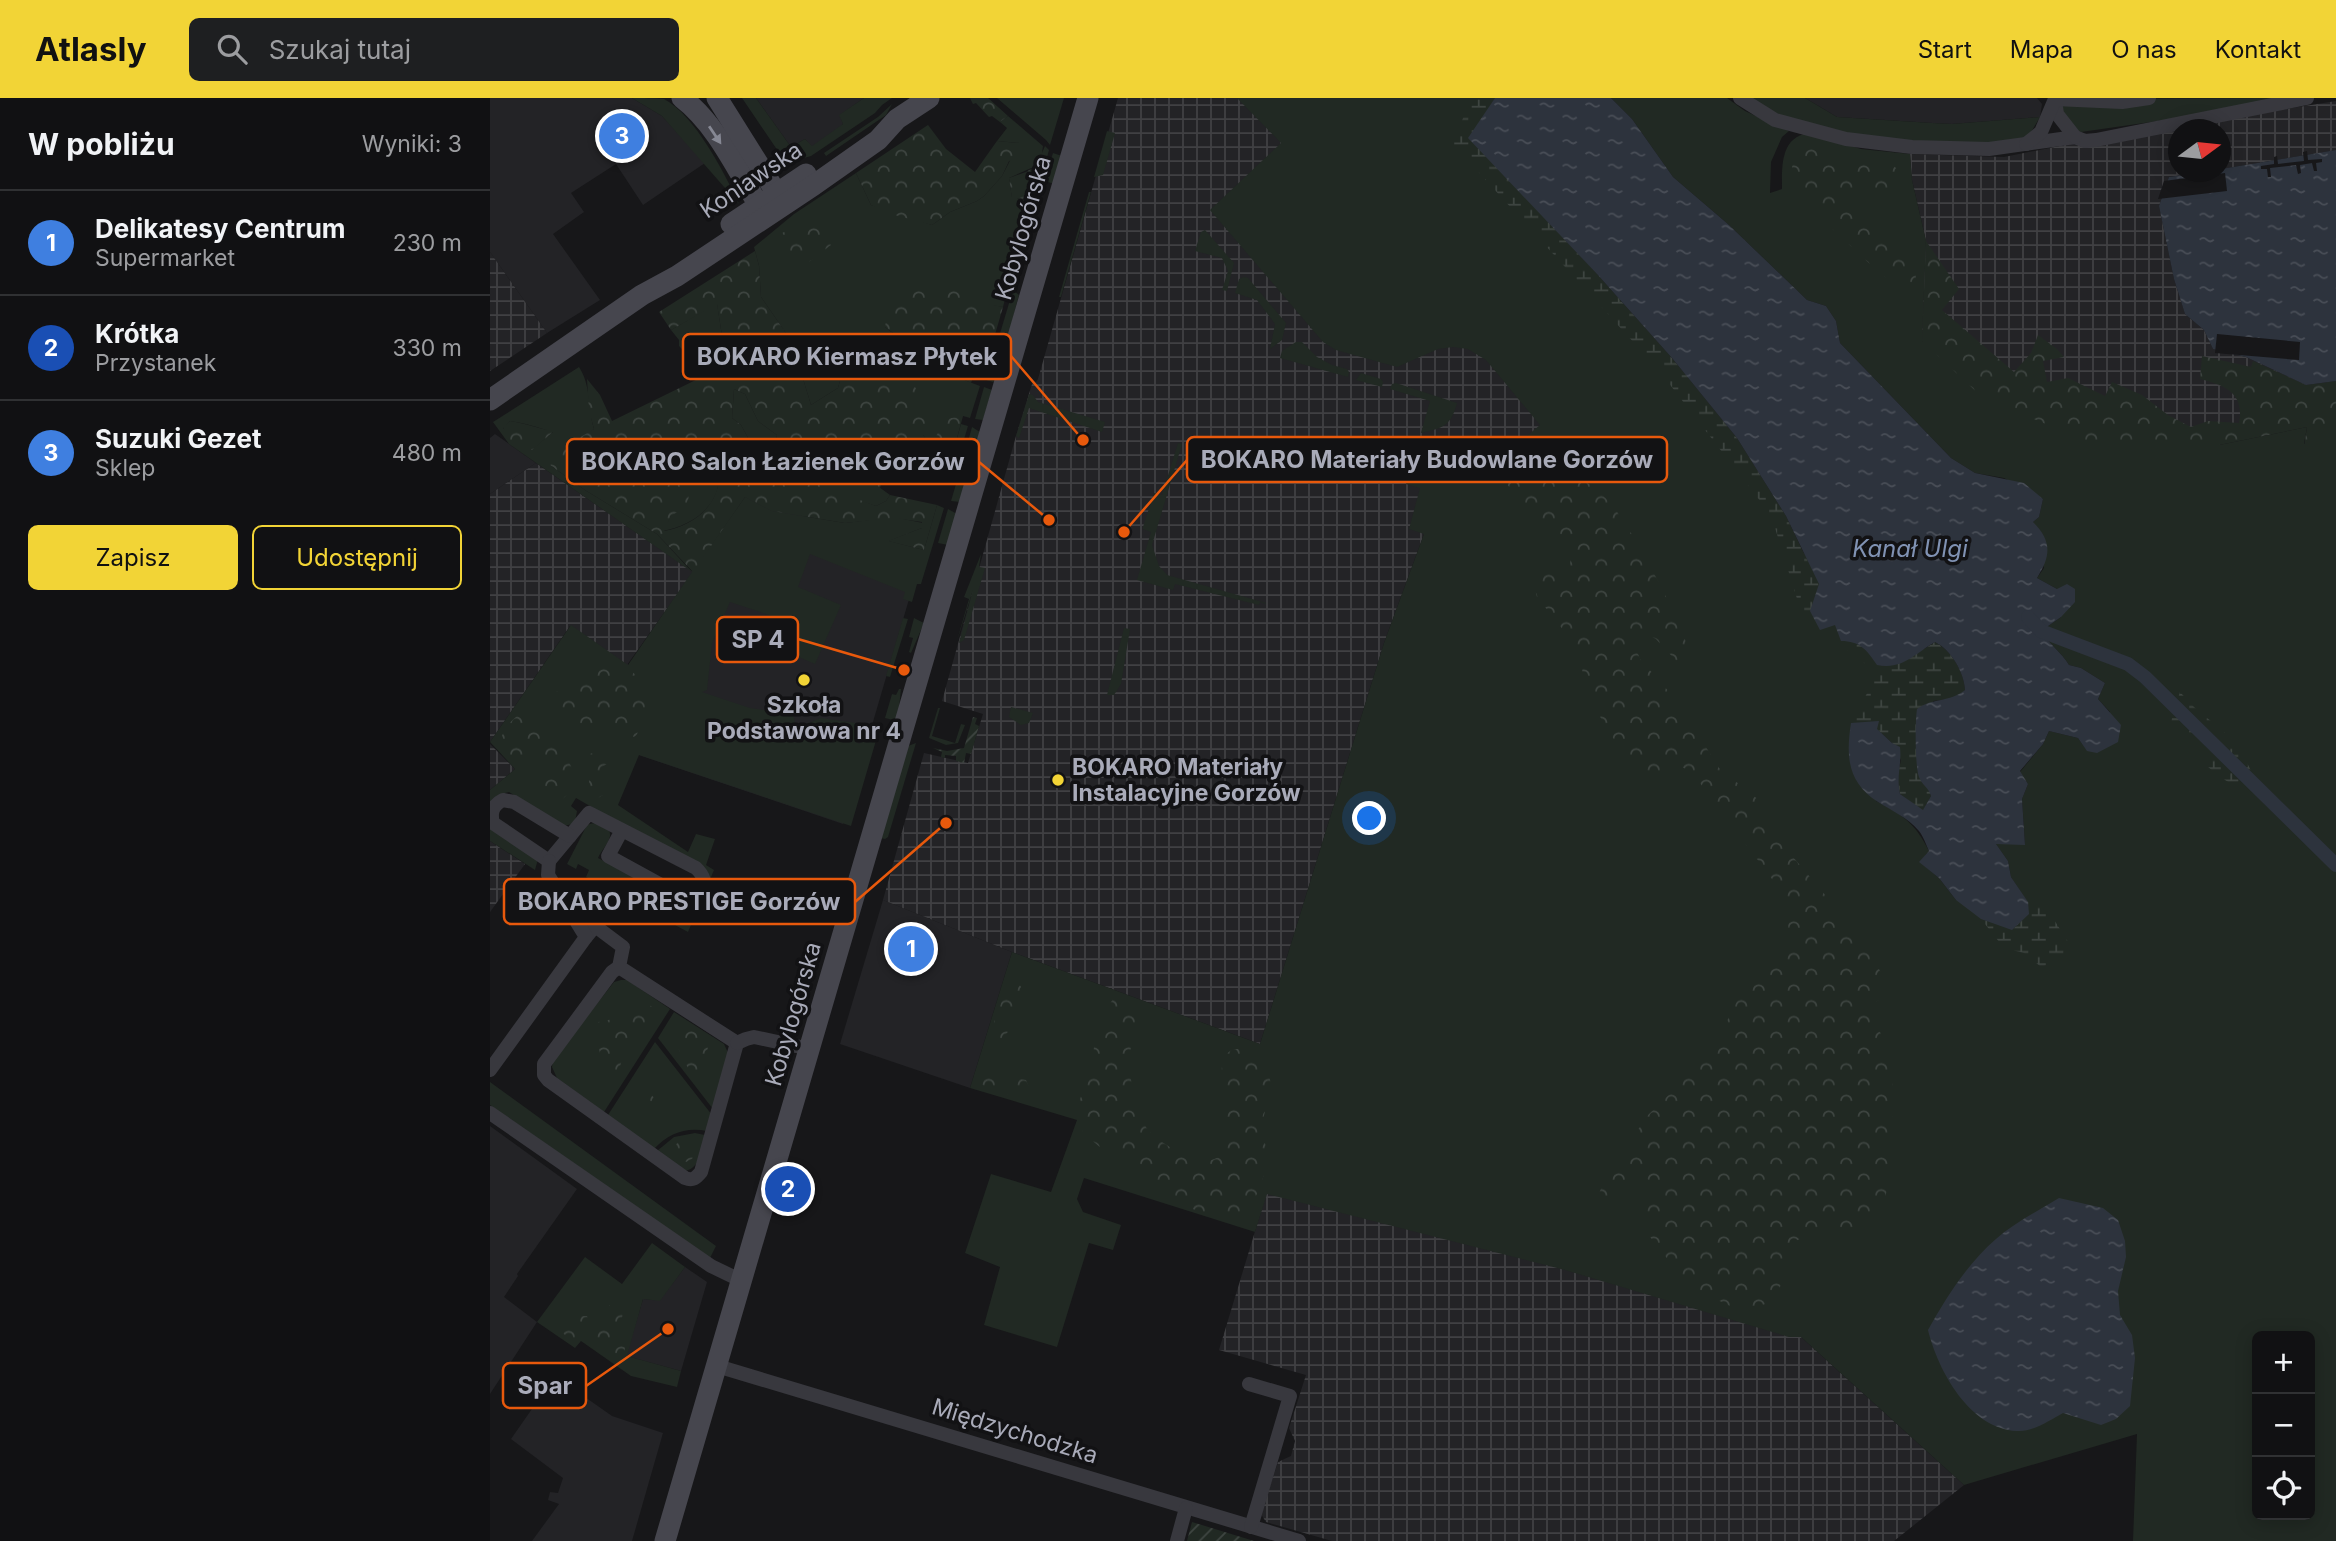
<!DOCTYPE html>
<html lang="pl">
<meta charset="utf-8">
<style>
body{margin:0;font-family:Inter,sans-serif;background:#1e1f21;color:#f1f3f6}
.controls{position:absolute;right:21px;bottom:21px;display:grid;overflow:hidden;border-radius:10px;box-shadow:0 4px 18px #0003}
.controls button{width:63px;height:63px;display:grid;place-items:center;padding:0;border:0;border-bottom:2px solid #303133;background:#111113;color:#f1f3f6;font:35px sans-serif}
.compass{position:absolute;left:1678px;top:21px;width:63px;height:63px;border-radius:50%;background:#111113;box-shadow:0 4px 18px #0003;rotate:75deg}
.you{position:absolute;left:880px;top:721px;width:24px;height:24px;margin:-18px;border:5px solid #fff;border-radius:50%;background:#1a73e8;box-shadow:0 0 0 10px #1a73e833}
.badge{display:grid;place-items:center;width:46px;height:46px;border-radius:50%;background:#f2d436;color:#fff;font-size:23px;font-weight:700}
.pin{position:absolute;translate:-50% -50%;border:4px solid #fff;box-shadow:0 2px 7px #0006}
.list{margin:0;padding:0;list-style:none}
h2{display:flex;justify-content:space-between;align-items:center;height:91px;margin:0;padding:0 28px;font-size:30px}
h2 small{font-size:23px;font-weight:400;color:#9c9da0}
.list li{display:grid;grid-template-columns:46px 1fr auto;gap:21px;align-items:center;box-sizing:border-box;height:105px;padding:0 28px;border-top:2px solid #303133}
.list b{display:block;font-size:26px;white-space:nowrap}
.list p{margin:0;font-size:23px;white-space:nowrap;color:#9c9da0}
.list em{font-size:23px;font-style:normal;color:#9c9da0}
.actions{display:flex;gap:14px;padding:21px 28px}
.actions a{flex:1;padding:16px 0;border:2px solid #f2d436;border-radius:10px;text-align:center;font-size:24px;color:#f2d436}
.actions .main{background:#f2d436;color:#111}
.icon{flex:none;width:38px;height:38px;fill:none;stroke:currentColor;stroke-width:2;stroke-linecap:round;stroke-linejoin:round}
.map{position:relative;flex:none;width:1846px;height:1443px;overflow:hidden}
header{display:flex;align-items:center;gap:42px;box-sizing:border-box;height:98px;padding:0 35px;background:#f2d436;color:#111}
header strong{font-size:33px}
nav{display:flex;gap:38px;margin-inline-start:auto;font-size:24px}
.search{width:490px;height:63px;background:#1e1f21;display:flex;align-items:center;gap:18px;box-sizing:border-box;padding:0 24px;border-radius:10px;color:#9c9da0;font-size:26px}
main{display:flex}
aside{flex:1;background:#111113}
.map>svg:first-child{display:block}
.built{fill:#232326}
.industrial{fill:url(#industrial-grid)}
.green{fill:#212923;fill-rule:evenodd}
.forest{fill:url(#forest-crowns);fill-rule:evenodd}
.wetland{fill:url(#wetland-marsh)}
.garden{fill:url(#garden-furrows)}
.water{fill:url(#water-ripples)}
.pier{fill:#171719}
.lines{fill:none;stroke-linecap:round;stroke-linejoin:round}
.canal{stroke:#2d333d;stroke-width:14}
.street{stroke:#38383e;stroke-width:14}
.secondary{stroke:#46464e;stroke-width:21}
.oneway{fill:#868894}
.poi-dot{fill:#f2d436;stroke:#121214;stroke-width:2.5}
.labels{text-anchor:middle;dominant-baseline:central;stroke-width:7;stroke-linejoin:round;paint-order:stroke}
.street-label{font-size:23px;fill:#a9abb9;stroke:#121214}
.poi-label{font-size:23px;font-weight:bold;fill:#a9abb9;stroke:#121214}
.water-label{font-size:24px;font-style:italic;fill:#8092b3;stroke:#121214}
.leader{fill:none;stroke:#e8590c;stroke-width:2.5}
.callout-dot{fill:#e8590c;stroke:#121214;stroke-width:2.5}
.callout{fill:#121214;stroke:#e8590c;stroke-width:2.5}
.callout-label{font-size:24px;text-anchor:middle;font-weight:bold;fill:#a9abb9}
</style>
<header>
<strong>Atlasly</strong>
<div class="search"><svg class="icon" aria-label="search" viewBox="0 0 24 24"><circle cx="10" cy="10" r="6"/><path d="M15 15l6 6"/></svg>Szukaj tutaj</div>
<nav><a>Start</a><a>Mapa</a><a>O nas</a><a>Kontakt</a></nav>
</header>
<main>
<aside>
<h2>W pobliżu<small>Wyniki: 3</small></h2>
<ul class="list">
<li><span class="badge" style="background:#3f7fe0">1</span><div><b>Delikatesy Centrum</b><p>Supermarket</p></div><em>230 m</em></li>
<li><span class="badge" style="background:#1a4fb4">2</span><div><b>Krótka</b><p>Przystanek</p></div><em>330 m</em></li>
<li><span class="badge" style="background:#3f7fe0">3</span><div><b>Suzuki Gezet</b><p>Sklep</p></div><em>480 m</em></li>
</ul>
<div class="actions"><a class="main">Zapisz</a><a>Udostępnij</a></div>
</aside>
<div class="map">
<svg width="1846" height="1443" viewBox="0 0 1846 1443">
<defs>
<pattern id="industrial-grid" width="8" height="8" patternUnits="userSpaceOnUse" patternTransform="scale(1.75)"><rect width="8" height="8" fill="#232326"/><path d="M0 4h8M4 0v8" fill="none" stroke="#404043"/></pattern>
<pattern id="forest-crowns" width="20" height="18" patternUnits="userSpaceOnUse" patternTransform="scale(1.75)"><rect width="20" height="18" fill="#212923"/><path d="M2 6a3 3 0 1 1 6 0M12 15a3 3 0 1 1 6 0" fill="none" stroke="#3e4541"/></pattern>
<pattern id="wetland-marsh" width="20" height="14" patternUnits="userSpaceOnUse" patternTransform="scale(1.75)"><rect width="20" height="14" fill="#212923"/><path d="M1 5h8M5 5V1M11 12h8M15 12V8" fill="none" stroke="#3e4541"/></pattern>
<pattern id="garden-furrows" width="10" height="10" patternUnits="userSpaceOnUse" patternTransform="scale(1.75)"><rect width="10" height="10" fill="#212923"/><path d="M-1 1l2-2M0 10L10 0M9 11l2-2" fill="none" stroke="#3e4541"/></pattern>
<pattern id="water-ripples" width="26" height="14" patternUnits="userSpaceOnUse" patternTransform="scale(1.75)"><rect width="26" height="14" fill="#2d333d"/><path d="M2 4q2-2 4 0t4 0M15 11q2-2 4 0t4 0" fill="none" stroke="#494e57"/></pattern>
</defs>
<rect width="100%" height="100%" fill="#171719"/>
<!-- built -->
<g class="built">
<polygon points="0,0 142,0 172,18 215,65 153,107 126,66 81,95 94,114 63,136 110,202 57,235 0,154"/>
<polygon points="266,0 374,0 350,17 353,26 349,30 322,49 315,41 301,49"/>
<polygon points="1315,0 1547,0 1552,6 1550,19 1462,26 1442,25 1347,19"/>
<polygon points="5,336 46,365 0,396 0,340"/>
<polygon points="255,399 432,457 353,726 149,657"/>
<polygon points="393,802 522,854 480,990 350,946"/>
<polygon points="0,1028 87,1091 27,1176 28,1178 14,1199 47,1224 0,1296"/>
<polygon points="195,1169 217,1184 191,1273 136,1258 153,1201 170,1202"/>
<polygon points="65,1278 122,1318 173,1335 142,1443 42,1443 69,1406 58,1402 60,1394 68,1395 73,1380 21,1341"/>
</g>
<!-- industrial -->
<g class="industrial">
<polygon points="628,0 750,0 1085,351 938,425 894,545 770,946 522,854 393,802 434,655 478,665 493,616 452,603 526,338 543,283 546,284 548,281"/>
<polygon points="1846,3 1846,52 1731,71 1730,32 1688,32 1688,74 1714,74 1679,79 1669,108 1684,181 1695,216 1714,232 1723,251 1756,259 1816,287 1729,347 1431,243 1436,143 1422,82 1420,56 1514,59 1595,43"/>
<polygon points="0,154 57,235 0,273"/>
<polygon points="46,365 203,474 137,567 80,528 0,644 0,396"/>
<polygon points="0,646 25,671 0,692"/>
<polygon points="0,743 35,766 0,814"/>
<polygon points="780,1084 1299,1238 1311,1239 1474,1387 1404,1443 842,1443 776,1424 771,1416 788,1364 801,1358 805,1343 799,1330 816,1277 729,1252"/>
</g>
<!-- green -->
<g class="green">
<path d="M 142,0 C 151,0 166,0 174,1 C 205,17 235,76 249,106 L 172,18 Z"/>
<polygon points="252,0 266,0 301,49 315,41 322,48 353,26 349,17 374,0 402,0 392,7 385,15 321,58 303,63 292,59"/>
<polygon points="507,0 574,0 560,47 556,42"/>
<path d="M 747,0 L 1005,0 L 979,40 L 1107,176 L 1398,569 L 1386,703 C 1412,716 1426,726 1439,753 L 1430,764 L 1449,780 L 1466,802 L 1538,805 L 1521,779 L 1518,763 L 1505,745 L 1535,746 L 1532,701 L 1538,686 L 1530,674 L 1553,646 L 1559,633 L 1588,640 L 1597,652 L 1620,614 L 1608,601 L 1615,585 L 1591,570 L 1579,567 C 1571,554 1559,546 1551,533 L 1571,519 L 1567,491 L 1547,480 L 1554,470 L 1543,424 L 1549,419 L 1553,401 L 1514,380 L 1485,375 L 1461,360 L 1350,245 L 1346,223 L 1336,208 L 1317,202 L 1239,127 L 1183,79 L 1142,21 L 1121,0 L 1237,0 L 1255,13 L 1299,33 L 1292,39 L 1281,64 L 1280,95 L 1292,91 C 1292,69 1290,40 1318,35 L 1371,51 L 1420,56 L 1422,82 L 1436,143 L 1432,243 L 1729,347 L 1817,329 L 1814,346 L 1846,331 L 1846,1443 L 1643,1443 L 1647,1336 L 1474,1387 L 1311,1239 L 1299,1239 L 1075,1172 L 777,1096 L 765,1134 L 594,1080 L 587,1101 L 593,1114 L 631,1127 L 623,1152 L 599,1145 L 567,1249 L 494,1227 L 510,1169 L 475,1155 L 501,1076 L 561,1094 L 587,1022 L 480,990 L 522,854 L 770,946 L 894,545 L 934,436 L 919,431 L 930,390 L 916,386 L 918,378 L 972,368 L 1001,349 L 1030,344 L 1050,327 L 996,262 L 978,251 L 963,249 L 948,251 L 907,269 L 846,252 L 833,244 L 720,112 L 791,45 ZM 1767,1238 L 1820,1238 L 1820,1417 L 1767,1417 Z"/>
<polygon points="1258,0 1315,0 1347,19 1442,25 1462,26 1550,19 1537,41 1499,51 1359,39 1294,19"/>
<polygon points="1803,0 1731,14 1591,34 1585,31 1565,1"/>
<polygon points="402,6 396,17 336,58 334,55 388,19"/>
<path d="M 518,18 L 553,48 L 552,55 L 555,48 L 559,52 L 555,67 L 548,67 L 519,80 L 522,99 L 544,104 L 521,183 L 512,180 L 510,187 L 518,190 L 513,209 L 450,199 L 395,229 C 424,251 455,276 490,288 L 480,320 L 473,318 L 441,348 L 362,240 L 348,290 L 321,307 L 313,281 L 307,251 L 271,199 L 269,168 L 264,149 L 304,116 L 366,75 L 381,107 L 442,127 L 460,114 L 487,103 L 494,98 L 512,78 L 529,45 L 507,43 L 517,30 L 510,24 Z"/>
<polygon points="617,33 625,35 613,77 604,79"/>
<polygon points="563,55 572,58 565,86 554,83"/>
<polygon points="599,94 601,94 571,199 569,199"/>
<polygon points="715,132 744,165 737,193 732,192 738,173 732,160 705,153 711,134"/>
<polygon points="754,179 758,180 796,225 792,242 780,251 785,226 767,202 745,195 749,181"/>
<polygon points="523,192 529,197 507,282 503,284 496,282"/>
<polygon points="227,205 234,251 214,258 204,264 189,248 189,242 181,232"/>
<polygon points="806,244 812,244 827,259 842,267 857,271 859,274 858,279 790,260 792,253"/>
<path d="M 89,269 C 101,287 98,310 104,331 L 60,367 L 95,392 L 167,436 L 202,474 L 255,399 L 282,413 L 355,425 L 404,419 L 433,425 L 432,430 L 399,443 L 434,452 L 447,407 L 454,410 L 431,486 L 427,486 L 422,504 L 413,501 L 415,494 L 320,456 L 308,489 L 351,507 L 325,566 L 288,550 L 297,523 L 240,504 L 222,545 L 217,592 L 212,594 L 260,610 L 303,616 L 305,625 L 313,627 L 331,620 L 372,626 L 366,644 L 370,646 L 375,626 L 385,629 L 387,639 L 361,728 L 149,657 L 128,707 L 198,754 L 206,736 L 225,741 L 216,767 L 224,772 L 198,834 L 96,779 L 99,772 L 88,766 L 86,771 L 77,766 L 97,727 C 106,723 121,724 120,738 C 119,745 111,753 108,760 L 204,810 L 218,776 L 86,700 L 81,708 L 87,713 L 85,724 L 83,726 L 73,728 L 19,694 L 15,695 L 0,704 L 0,692 L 25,671 L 0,644 L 81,527 L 138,567 L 202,474 L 19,346 L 3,324 ZM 20,323 C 34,325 50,330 63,334 L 41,352 L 13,330 Z"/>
<polygon points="871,275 891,281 893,284 892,289 866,282"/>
<path d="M 906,285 L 967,305 C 961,328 953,330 931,335 L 940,303 L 900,291 L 902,286 Z"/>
<polygon points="494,289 502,292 493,322 485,321"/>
<polygon points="244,291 255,296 268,323 287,337 285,348 263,349 251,327 242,320"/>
<polygon points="539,296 543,297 548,304 615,324 612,334 539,310 529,340 526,338"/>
<polygon points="471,326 478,328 466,368 460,365"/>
<polygon points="482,329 490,334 481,369 471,369"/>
<polygon points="688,345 692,346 662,447 669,468 677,477 776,505 776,506 770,504 769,507 685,486 683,492 647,482 661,434 653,431 653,429 664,395 672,397"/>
<path d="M 220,348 C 223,356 228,366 229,375 C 231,408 203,427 173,433 L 200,381 L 194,360 L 214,349 Z"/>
<polygon points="319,361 352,362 400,397 396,403 386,408 288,377 291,367"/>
<polygon points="469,376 476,379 470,404 461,403"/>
<polygon points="458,411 467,416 458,447 448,445"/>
<polygon points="491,456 489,469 495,470 474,542 469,545 483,492 466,546 479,501 474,499"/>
<polygon points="413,520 418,521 400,579 396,578"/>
<polygon points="424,520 434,525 421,555 419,554 423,540 419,539"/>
<polygon points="634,530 640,531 631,586 624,597 617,597"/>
<polygon points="409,591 411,591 408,619 403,622 395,620 402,596 406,597"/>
<polygon points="521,609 543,615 539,625 531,627 519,619"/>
<polygon points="448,610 450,610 442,638 465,645 471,626 475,627 468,645 456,647 439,640"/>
<polygon points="426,645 398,739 395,741 390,740 418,648"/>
<polygon points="0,728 48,761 45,772 0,743"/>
<polygon points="131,882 137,882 180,911 114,1014 67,980 62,969 63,962 124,884"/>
<polygon points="184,914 234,946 239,957 223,1011 168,940"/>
<path d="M 165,944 L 222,1017 L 217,1033 C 196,1029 179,1035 164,1051 L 118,1017 Z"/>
<polygon points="0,984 226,1148 220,1160 0,1007"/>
<path d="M 205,1035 L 215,1037 C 211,1051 211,1070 195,1073 L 167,1053 L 184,1039 Z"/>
<polygon points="162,1145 195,1169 170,1203 153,1201 137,1258 191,1273 187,1289 141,1278 91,1243 85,1250 47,1224 95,1159 132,1186"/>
</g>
<!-- forest -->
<g class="forest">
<polygon points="480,0 498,0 518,18 510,24 502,18 499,19 486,5 483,6"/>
<polygon points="438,27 456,51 485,74 507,43 529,45 530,61 519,63 512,78 494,98 487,103 460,114 442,127 401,116 381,107 366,75"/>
<path d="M 1320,49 C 1334,54 1348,59 1363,61 C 1387,66 1408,57 1416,88 L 1409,98 L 1360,94 L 1360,105 C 1367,113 1375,122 1383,129 C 1410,150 1423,148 1427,187 L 1418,193 L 1398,181 L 1381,167 L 1318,108 L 1307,95 L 1301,76 L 1304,57 Z"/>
<polygon points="548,67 555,67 546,97 537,94 535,101 522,100 519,80 536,74"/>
<polygon points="317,124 329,131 341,147 320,163 306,170 289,143 292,135"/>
<path d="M 1436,143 L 1469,191 L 1452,212 L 1524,274 L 1541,255 L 1548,237 L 1567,251 L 1574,259 L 1553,263 L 1557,284 L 1578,280 L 1615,298 L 1622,284 L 1652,297 L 1678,317 L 1701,329 L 1718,323 L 1749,325 C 1755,295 1734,287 1710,281 L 1712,258 L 1761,269 L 1763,263 L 1816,287 L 1846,283 L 1846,333 L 1814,349 L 1817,329 L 1729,347 L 1607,348 L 1492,299 L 1432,243 Z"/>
<path d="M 265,153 L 269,168 L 271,199 L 307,251 L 313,281 L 321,307 L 348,290 L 362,240 L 394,257 L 421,282 L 440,315 L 433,337 L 441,348 L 455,321 L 473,318 L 460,365 L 406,345 L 390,390 L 352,362 L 319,361 L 291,368 L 289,377 L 327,382 L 343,392 L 386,408 L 396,403 L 400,397 L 447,407 L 434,452 L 398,443 L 432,430 L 432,424 L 404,420 L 355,425 L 282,413 L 255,399 L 203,474 L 167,436 L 95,392 L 60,367 L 69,352 L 104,331 L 99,312 L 97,281 L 110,297 L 122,323 L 214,278 L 204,264 L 214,258 L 234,250 L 227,206 L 181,232 L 169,214 ZM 244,291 L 255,296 L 268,323 L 287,337 L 285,348 L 263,349 L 251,327 L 242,320 ZM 220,348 C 223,356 228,366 229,374 C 231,407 203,428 174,433 L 181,418 L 198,407 L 200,381 L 194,360 L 214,349 Z"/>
<path d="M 426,179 L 450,199 L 470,186 L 479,202 L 513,209 L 492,281 L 483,279 L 481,285 C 450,270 423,250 395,229 C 398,208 412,194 426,179 Z"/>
<path d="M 20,323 C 35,325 49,331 64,333 L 42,352 L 20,345 L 13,329 Z"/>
<path d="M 1058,374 L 1103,387 L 1124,409 L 1152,452 L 1191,528 L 1202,565 L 1190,567 L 1166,541 L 1144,530 L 1139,533 L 1150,561 L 1188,604 L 1229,670 L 1270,703 L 1292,746 L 1364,831 L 1402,892 L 1378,910 L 1393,940 L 1403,975 L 1401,1073 L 1392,1114 L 1375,1131 L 1321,1136 L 1301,1145 L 1288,1197 L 1276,1206 L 1248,1212 L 1199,1188 L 1153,1130 L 1153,1110 L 1166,1089 L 1154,1078 L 1135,1086 L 1116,1111 L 1106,1115 L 1104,1109 L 1113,1085 L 1157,1018 L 1186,990 L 1230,937 L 1251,895 L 1299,851 L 1298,820 L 1282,781 L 1201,673 L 1184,666 L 1168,676 L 1158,676 L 1137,663 L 1098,599 L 1090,562 L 1074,533 L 1047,499 L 1043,482 C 1053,472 1068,472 1080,467 L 1081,455 L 1046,421 L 1009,377 Z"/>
<path d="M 107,558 C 125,558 160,582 161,602 C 161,613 151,628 146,638 L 136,641 L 118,630 L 95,634 L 83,631 L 77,621 L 59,605 L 63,596 L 91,579 Z"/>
<path d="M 38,613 C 53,621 59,633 68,646 C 84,668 95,692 63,706 L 50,699 L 47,686 L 56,660 L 52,653 L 32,669 C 24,665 13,659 11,651 C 7,636 25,615 38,613 Z"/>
<polygon points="116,651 121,657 120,664 112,669 114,687 113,697 106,701 100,697 98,669 93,658"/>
<path d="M 519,883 L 527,884 C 545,901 523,928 511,942 L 502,942 L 502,930 Z"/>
<path d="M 629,900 L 640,902 L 651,910 C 654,922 646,929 643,940 C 635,964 643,1014 659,1033 C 665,1040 674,1045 681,1050 C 698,1064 708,1069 729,1059 C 732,1049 735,1039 735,1027 C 736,1010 727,971 735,958 C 740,951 748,950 755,952 C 762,953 767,957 772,963 C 790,988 774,1004 772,1030 C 772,1039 777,1048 777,1056 C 776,1078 767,1099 756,1117 L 711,1114 L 700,1110 L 649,1081 L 628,1058 L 611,1050 L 593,1035 L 588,1007 L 602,967 L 605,940 L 617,910 L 623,901 Z"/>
<path d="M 153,906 L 161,908 L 166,913 L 167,924 C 159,931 144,930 139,940 C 132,954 134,969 122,980 L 114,979 C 113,961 104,941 108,924 C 130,922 132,910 153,906 Z"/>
<path d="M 187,925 L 208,933 L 218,948 C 217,959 214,972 205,979 C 196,972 188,945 178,932 Z"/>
<polygon points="496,967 500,967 500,975 536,982 540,992 536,999 503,994 491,986 490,980"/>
<polygon points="146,993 161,996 168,1005 166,1011 153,1013 141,1001 141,997"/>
<path d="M 188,1044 L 202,1044 L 207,1049 C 206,1057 204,1061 196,1064 L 191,1061 L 185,1048 Z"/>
<path d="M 129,1198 L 133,1199 L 135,1204 L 131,1225 C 143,1239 130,1248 137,1265 C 121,1261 103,1248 100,1232 L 114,1213 Z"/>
<path d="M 77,1218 L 97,1218 L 98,1221 L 92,1230 L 91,1239 L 85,1243 C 77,1241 70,1233 68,1225 L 70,1221 Z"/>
</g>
<!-- wetland -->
<g class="wetland">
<path d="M 978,0 L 1005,0 L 979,40 L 1107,176 L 1182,260 L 1247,340 L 1296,418 L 1329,487 L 1321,513 L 1345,527 L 1362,543 L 1376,550 L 1387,567 L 1434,551 L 1445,544 C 1462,553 1474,574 1475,592 L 1466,600 L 1443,603 L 1439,690 L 1441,698 L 1433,713 L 1410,696 L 1407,680 L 1411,662 L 1402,645 L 1387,631 L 1389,623 L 1361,625 L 1388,575 L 1313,520 L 1281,417 L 1167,270 L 963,46 L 980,2 Z"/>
<path d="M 1690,594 L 1704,609 L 1746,644 L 1767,684 C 1741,690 1736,684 1717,668 L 1718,652 L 1680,626 Z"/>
<polygon points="1538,804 1547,804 1561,817 1580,847 1569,863 1551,869 1534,855 1514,850 1491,821 1522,832 1539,816"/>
</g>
<!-- garden -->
<g class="garden">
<polygon points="483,619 487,620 485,626 489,628 481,656 476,655 474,665 466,663 466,658 455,657 455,660 451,659 452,654 443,650 457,653 474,650"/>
<polygon points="702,1424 764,1443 697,1443"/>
</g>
<!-- water -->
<g class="water">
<path d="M 1005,0 L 1121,0 L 1142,21 L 1183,79 L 1239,127 L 1317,202 L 1336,208 L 1346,223 L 1350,245 L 1461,360 L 1485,375 L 1534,385 L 1553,401 L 1549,419 L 1543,424 C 1562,443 1561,458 1547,480 L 1567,491 L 1577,486 L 1585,491 L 1585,504 L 1571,519 L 1551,533 C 1559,546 1571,554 1579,567 L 1591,570 L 1615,585 L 1608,601 L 1631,627 L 1628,644 L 1607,655 L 1597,653 L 1588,640 L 1559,633 L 1553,646 L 1530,673 L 1538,686 L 1532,701 L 1535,747 L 1506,746 L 1518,763 L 1521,779 L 1538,804 L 1539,816 L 1522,832 L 1491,821 L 1466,802 L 1449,780 L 1429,764 L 1439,753 C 1436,746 1433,738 1429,733 C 1417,719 1402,713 1388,704 C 1357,684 1356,658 1361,625 L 1389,623 L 1387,631 L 1402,645 L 1410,649 C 1412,667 1406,677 1410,696 L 1433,712 L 1441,698 C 1439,690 1432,687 1429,679 C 1425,669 1425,624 1427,611 C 1443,599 1459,605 1475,592 C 1474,574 1461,552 1445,544 C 1424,556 1413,572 1387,567 C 1377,552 1370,543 1351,543 L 1345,527 L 1330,532 L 1320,513 L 1329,486 L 1296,418 L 1247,340 L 1182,260 L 1107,176 L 978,40 Z"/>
<polygon points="1846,52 1846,283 1816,287 1756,259 1723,251 1714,232 1695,216 1684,181 1669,108 1679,79 1714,74 1730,74 1731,71"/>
<path d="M 1569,1100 L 1613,1110 L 1628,1122 L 1635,1143 L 1636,1159 L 1628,1193 L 1630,1217 L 1642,1237 L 1645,1260 L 1640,1308 L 1626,1321 L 1611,1327 L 1573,1315 C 1560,1322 1543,1334 1527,1333 C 1480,1331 1448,1273 1438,1232 C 1456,1200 1477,1166 1506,1141 C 1524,1125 1548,1113 1569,1100 Z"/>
</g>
<!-- pier -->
<g class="pier">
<polygon points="1817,53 1818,62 1832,61 1832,64 1826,65 1827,73 1824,73 1822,65 1810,67 1811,75 1808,76 1806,67 1780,70 1781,79 1778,79 1777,71 1771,71 1771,68 1784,66 1784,59 1787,58 1788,66 1814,63 1813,54"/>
<polygon points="1735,75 1737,93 1668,101 1674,83"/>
<polygon points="1727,236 1810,244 1809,262 1725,255"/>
</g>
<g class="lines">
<!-- canal -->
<polyline class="canal" points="1538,519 1551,533 1638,566 1655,579 1846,767"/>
<!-- street -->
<g class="street">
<polyline points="1250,0 1285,22 1356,41 1422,49 1499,51 1585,39 1595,43 1606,42 1817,0"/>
<polyline points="1565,2 1567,16 1585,39"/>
<polyline points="1536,46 1551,34 1565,1 1632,4 1659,0"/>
<path d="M 59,763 L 99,715 L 206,770 C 222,785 212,800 191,798 L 118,758 L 132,732"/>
<path d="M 59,763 L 3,725 C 0,714 3,707 13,702 L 24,704 L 80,738"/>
<path d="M 96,839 L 105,828 L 133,849 L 129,869 L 122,874 L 54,966 L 54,977 L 58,982 L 195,1080 C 203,1083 206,1080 211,1074 L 247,945 L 129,869"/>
<polyline points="247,945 256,941 264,939 320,951"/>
<polyline points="0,972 96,839 58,777 59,763"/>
<polyline points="0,1015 221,1168 252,1183"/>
<polyline points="227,1268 809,1443"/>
<polyline points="759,1286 800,1298 761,1429"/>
<polyline points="687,1443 696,1410"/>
</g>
<!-- secondary -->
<g class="secondary">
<path d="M 192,0 C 226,26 246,70 268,106"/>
<polyline points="227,0 286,94"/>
<polyline points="241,126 316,76"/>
<polyline points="0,302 152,197 187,178 324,87 388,42 407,21 439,0"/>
<polyline points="175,1443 598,0"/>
</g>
</g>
<!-- one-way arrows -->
<defs><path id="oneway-solid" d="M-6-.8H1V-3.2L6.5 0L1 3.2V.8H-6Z" transform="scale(1.75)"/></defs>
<use class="oneway" href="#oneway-solid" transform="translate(225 37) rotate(56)"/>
<!-- markers -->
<g class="poi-dot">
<circle cx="314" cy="582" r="7"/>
<circle cx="568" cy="682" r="7"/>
</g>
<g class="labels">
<!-- street labels -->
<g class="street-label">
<text transform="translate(261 82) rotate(-34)">Koniawska</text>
<text transform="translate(533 130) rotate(-74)">Kobylogórska</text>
<text transform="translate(303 916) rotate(-74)">Kobylogórska</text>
<text transform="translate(525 1333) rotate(17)">Międzychodzka</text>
</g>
<!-- poi labels -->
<g class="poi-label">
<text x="314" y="607">Szkoła<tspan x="314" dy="26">Podstawowa nr 4</tspan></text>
<text x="582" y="669" text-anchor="start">BOKARO Materiały<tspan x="582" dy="26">Instalacyjne Gorzów</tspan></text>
</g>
<!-- water labels -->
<g class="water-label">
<text x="1420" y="450">Kanał Ulgi</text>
</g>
</g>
<!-- callouts -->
<path class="leader" d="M593 342L521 258M634 434L697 362M559 422L489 364M414 572L308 541M456 725L365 804M178 1231L96 1288"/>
<g class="callout-dot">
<circle cx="593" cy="342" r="7"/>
<circle cx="634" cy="434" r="7"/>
<circle cx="559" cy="422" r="7"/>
<circle cx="414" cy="572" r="7"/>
<circle cx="456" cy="725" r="7"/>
<circle cx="178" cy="1231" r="7"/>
</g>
<g class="callout">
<rect x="193" y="236" width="328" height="45" rx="7"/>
<rect x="697" y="339" width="480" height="45" rx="7"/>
<rect x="77" y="341" width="412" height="45" rx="7"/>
<rect x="227" y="519" width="81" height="45" rx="7"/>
<rect x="14" y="781" width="351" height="45" rx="7"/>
<rect x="13" y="1265" width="83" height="45" rx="7"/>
</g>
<g class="callout-label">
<text x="357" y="267">BOKARO Kiermasz Płytek</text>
<text x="937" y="370">BOKARO Materiały Budowlane Gorzów</text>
<text x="283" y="372">BOKARO Salon Łazienek Gorzów</text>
<text x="268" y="550">SP 4</text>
<text x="189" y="812">BOKARO PRESTIGE Gorzów</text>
<text x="55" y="1296">Spar</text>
</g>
</svg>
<div class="controls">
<button>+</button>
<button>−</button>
<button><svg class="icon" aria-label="locate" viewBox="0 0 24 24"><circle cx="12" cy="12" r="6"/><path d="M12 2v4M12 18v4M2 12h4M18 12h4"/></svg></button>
</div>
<svg class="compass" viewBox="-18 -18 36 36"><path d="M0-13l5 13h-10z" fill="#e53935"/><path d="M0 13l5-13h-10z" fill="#9c9da0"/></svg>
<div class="you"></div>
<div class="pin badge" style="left:421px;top:851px;background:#3f7fe0">1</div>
<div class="pin badge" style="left:298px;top:1091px;background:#1a4fb4">2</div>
<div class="pin badge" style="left:132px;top:38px;background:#3f7fe0">3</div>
</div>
</main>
